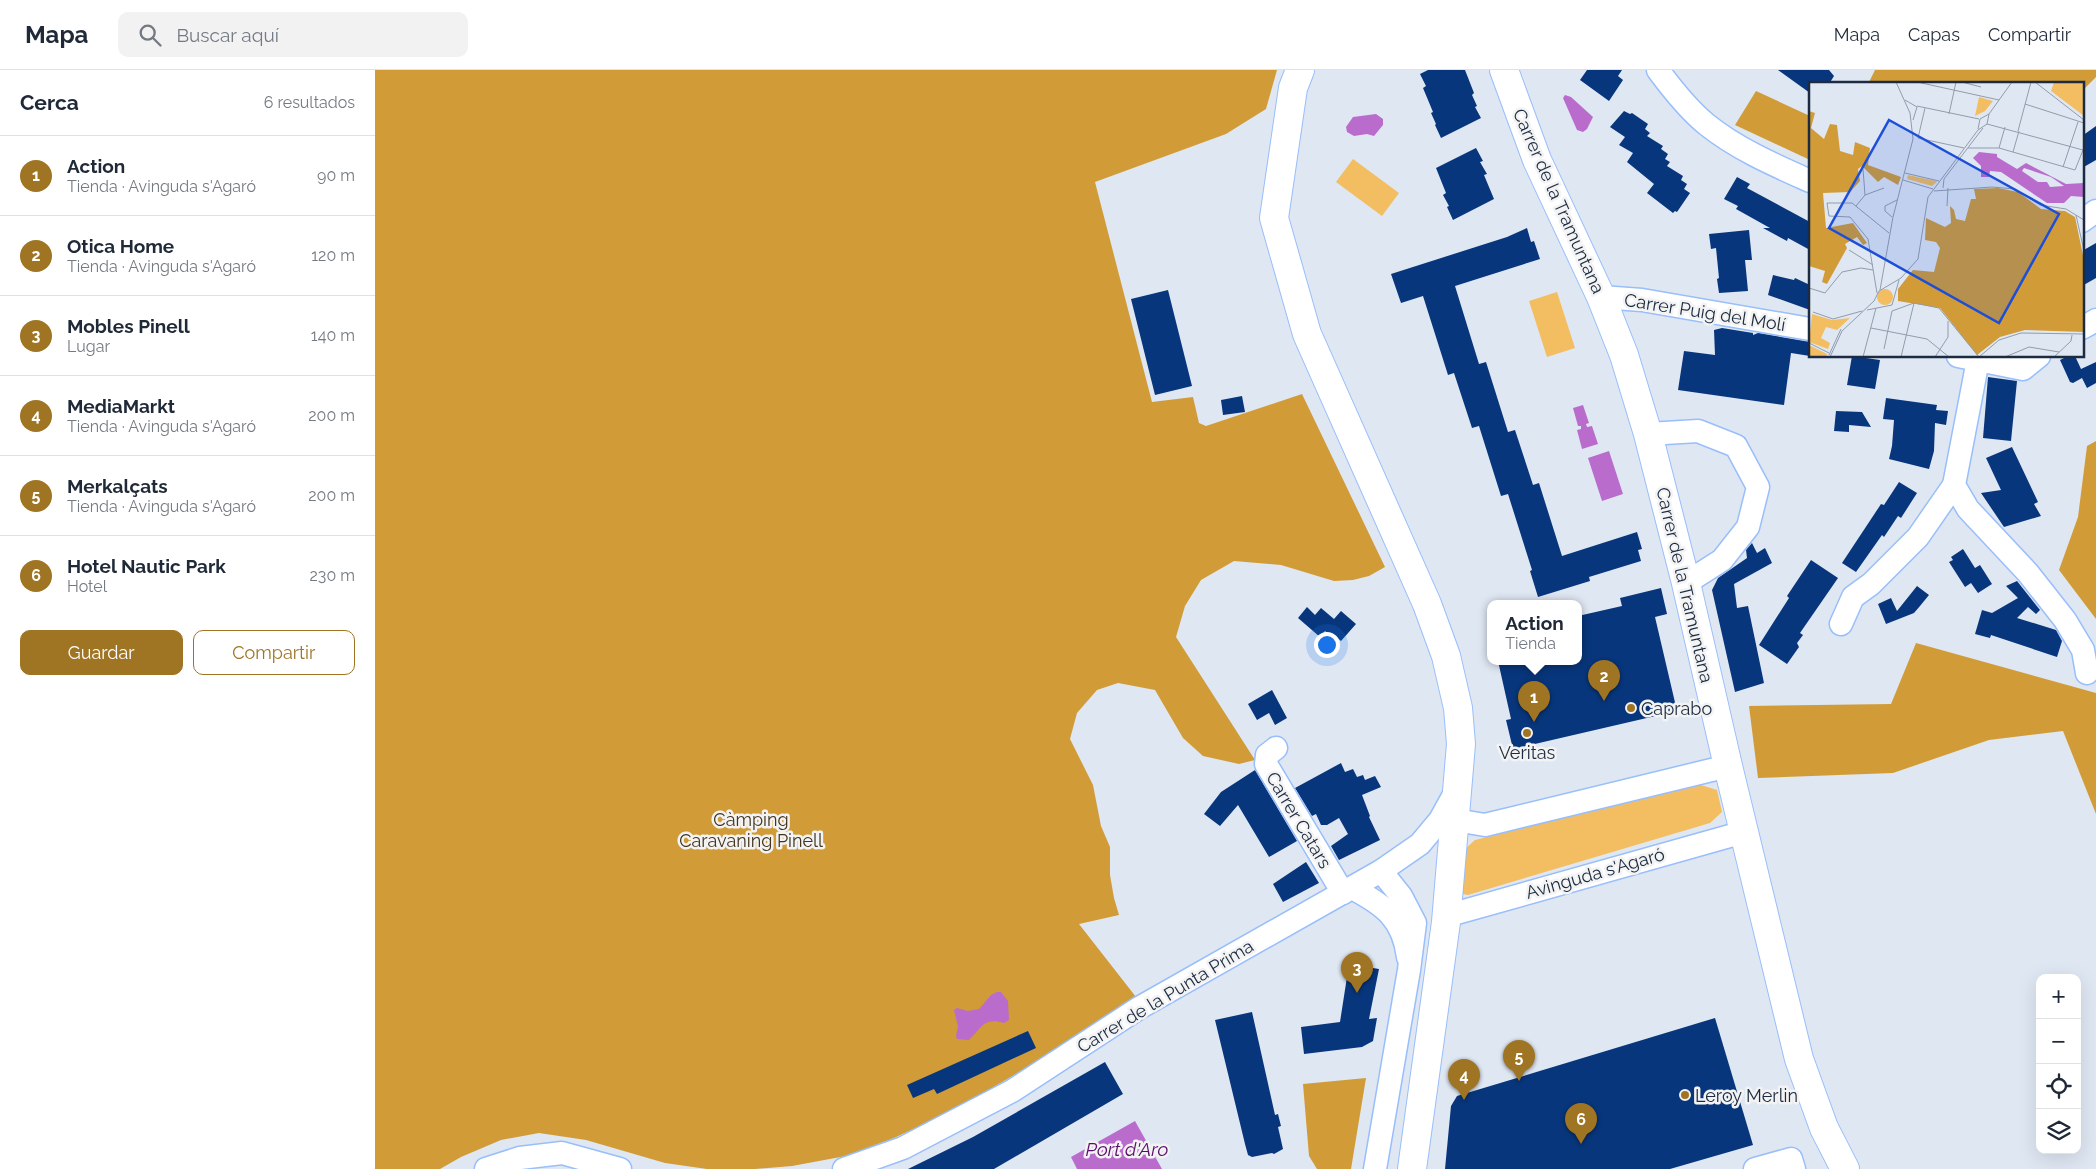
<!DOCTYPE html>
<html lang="es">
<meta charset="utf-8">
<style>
body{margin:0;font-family:Raleway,sans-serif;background:#f2f2f3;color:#1f2937}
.controls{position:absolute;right:15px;bottom:15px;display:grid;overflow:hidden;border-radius:10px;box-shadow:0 5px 20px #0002}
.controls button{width:45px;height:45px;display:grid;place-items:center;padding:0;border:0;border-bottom:1px solid #e0e1e3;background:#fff;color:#1f2937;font:25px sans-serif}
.you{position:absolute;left:951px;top:574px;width:18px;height:18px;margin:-12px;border:4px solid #fff;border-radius:50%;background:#1a73e8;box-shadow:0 0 0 8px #1a73e833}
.badge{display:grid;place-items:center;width:32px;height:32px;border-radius:50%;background:#9f7524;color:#fff;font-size:16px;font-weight:700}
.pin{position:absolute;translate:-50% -41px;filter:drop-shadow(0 1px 2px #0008)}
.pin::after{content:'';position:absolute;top:26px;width:18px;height:15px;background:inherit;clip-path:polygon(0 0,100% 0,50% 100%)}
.popup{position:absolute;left:1112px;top:530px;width:95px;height:65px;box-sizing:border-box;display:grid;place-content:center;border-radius:10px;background:#fff;filter:drop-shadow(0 1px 4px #0005);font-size:16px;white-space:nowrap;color:#747a83}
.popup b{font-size:19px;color:#1f2937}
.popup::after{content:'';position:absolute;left:50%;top:100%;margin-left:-10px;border:10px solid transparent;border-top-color:#fff}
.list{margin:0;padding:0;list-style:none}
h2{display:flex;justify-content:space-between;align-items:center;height:65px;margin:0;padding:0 20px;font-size:21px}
h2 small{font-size:16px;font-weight:400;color:#747a83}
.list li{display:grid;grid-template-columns:32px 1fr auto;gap:15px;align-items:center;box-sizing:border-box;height:80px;padding:0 20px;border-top:1px solid #e0e1e3}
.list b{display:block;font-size:19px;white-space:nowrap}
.list p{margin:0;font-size:16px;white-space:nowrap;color:#747a83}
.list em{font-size:16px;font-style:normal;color:#747a83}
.actions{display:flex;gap:10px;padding:15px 20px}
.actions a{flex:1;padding:11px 0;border:1px solid #9f7524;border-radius:10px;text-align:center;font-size:18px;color:#9f7524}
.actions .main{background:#9f7524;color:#fff}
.icon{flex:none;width:28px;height:28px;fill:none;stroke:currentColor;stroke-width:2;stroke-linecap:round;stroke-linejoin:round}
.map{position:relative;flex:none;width:1721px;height:1099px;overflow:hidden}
header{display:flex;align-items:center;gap:30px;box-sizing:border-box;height:70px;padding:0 25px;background:#fff;border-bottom:1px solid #e0e1e3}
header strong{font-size:24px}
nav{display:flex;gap:28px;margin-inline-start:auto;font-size:18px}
.search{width:350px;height:45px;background:#f2f2f3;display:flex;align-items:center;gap:12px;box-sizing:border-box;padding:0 18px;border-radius:10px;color:#747a83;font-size:19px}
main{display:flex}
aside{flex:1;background:#fff}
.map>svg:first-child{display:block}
.green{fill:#f3be61}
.forest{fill:#d19c38}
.water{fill:#ba6ccd}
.building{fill:#08367c}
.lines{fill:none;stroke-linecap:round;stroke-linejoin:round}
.minor-casing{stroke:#98befb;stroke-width:25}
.major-casing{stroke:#98befb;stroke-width:30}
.minor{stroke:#fff;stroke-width:22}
.major{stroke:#fff;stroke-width:28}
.poi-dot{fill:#9f7524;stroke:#f3f3f3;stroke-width:2}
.labels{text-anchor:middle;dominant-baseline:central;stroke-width:5;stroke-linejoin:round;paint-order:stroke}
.street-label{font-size:18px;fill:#1c2b42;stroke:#f3f3f3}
.poi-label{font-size:18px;fill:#1c2b42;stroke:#f3f3f3;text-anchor:start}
.park-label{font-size:18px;fill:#433621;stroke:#f3f3f3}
.water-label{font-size:19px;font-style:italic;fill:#5a0e6a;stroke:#f3f3f3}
.inset-road{fill:none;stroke:#919cac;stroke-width:1}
.view{fill:#1d4ed8;fill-opacity:0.15;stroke:#1d4ed8;stroke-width:2.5}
.inset-edge{fill:none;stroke:#1c2b42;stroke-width:2.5}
</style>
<header>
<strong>Mapa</strong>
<div class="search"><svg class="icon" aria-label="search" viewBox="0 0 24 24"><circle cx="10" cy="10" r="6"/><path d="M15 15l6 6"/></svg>Buscar aquí</div>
<nav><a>Mapa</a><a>Capas</a><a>Compartir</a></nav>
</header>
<main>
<aside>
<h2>Cerca<small>6 resultados</small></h2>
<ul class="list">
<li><span class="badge">1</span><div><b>Action</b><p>Tienda · Avinguda s'Agaró</p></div><em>90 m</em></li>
<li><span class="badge">2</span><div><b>Otica Home</b><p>Tienda · Avinguda s'Agaró</p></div><em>120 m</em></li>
<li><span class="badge">3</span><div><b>Mobles Pinell</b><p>Lugar</p></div><em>140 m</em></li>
<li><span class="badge">4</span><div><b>MediaMarkt</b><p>Tienda · Avinguda s'Agaró</p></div><em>200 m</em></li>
<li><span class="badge">5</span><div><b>Merkalçats</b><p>Tienda · Avinguda s'Agaró</p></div><em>200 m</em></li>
<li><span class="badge">6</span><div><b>Hotel Nautic Park</b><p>Hotel</p></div><em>230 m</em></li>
</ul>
<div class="actions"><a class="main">Guardar</a><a>Compartir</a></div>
</aside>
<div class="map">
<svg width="1721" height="1099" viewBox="0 0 1721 1099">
<rect width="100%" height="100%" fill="#dfe7f3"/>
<!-- green -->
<g class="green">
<polygon points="978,89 1024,123 1007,146 961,112"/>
<polygon points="1182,222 1200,278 1172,287 1154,231"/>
<polygon points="1326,715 1342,720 1347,742 1335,753 1093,825 1083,823 1089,780 1100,770"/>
</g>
<!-- forest -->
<g class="forest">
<polygon points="0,0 902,0 891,39 851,64 720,112 777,332 818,327 824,353 831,356 927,324 1010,497 994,506 978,510 959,511 906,495 859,491 826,510 810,536 801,567 880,690 864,694 828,686 808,668 780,620 743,613 722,620 702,643 695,669 718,715 726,756 735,777 735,805 739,828 744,845 704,854 761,927 668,988 581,1039 519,1068 471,1086 417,1096 380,1099 332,1099 290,1093 211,1070 164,1063 126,1070 86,1087 65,1099 0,1099"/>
<polygon points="1500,0 1721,0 1721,7 1707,21 1707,14 1493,14"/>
<polygon points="1381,21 1435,46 1435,90 1360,55"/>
<polygon points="1721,371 1721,549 1684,500 1703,447 1712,376"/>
<polygon points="1541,573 1721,623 1721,744 1688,661 1614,670 1518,703 1383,708 1374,636 1516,634"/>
<polygon points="991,1008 976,1099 942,1099 934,1086 928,1014"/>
</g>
<!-- water -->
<g class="water">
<polygon points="1190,25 1196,27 1218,47 1212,59 1208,62 1202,60 1188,28"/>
<polygon points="1001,44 1008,49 1008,55 999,66 992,64 979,66 972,62 971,57 978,47"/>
<polygon points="1208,335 1214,353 1211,354 1212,357 1217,356 1223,374 1207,379 1202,360 1206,359 1206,356 1203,356 1198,338"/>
<polygon points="1234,381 1248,424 1227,431 1213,388"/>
<path d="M 622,922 L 626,922 L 633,931 L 634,950 L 629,953 C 608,947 607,958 594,970 L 582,969 L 581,966 L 583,956 L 579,940 L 582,938 L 593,941 L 604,939 L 616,925 Z"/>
<polygon points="760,1051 787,1099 702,1099 696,1087"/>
</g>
<!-- building -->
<g class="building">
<polygon points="1053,0 1090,0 1099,23 1097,25 1102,36 1100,37 1106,48 1066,68 1060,55 1061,54 1056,43 1058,42 1048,18 1051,16 1045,4"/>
<polygon points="1212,0 1247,0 1243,6 1248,10 1234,31 1205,10"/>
<polygon points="1403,0 1454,0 1459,6 1454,14 1435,14 1435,23"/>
<polygon points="1249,41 1255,44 1257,43 1273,54 1270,59 1275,63 1272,66 1288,76 1286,79 1293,84 1290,89 1295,92 1292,96 1308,106 1306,110 1312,114 1309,119 1315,123 1302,142 1300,141 1298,143 1272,123 1279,114 1252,92 1258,83 1244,75 1250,67 1235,57"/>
<polygon points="1721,56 1721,90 1707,98 1707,66"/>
<polygon points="1101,78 1108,91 1105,92 1112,104 1109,105 1119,129 1078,150 1072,137 1074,136 1068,125 1071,123 1061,98"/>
<polygon points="1362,107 1375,114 1372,118 1435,152 1435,180 1413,168 1412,171 1388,158 1395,158 1361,139 1363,136 1349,129"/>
<polygon points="1152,158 1156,172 1159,171 1165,189 1080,216 1104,294 1111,292 1133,362 1140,360 1158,415 1164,413 1187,486 1262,462 1267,479 1263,480 1266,491 1214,507 1215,511 1163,527 1155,501 1157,500 1133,424 1126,426 1104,356 1097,358 1079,303 1073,305 1048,226 1026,233 1016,204 1132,167"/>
<polygon points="1374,160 1377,190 1370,190 1373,221 1344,223 1342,209 1344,208 1341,178 1336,179 1334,164"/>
<polygon points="1721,173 1721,208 1707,216 1707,181"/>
<polygon points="1398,205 1419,210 1420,208 1435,215 1435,240 1393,225"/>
<polygon points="793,220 817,316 780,325 756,229"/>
<polygon points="1347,258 1378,263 1378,265 1383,263 1435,272 1435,286 1416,283 1409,335 1303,320 1309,281 1340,285 1339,260"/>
<polygon points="1477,286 1505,290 1500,319 1472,315"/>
<polygon points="1693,286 1700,286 1706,299 1721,292 1721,313 1712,318 1707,308 1698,313 1695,312 1685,290"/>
<polygon points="1613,307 1642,311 1636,371 1608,368"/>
<polygon points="867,326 870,342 848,345 846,330"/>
<polygon points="1511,328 1562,335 1561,340 1573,341 1571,355 1560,353 1559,381 1554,399 1514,389 1517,376 1519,350 1508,349"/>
<polygon points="1461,341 1487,342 1496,357 1474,355 1474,362 1459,361"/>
<polygon points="1637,377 1663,432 1659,434 1666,446 1629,457 1606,423 1626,420 1611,388"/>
<polygon points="1524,412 1542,423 1526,448 1523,446 1509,467 1507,465 1481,502 1467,493 1506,434 1509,435"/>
<polygon points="1377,473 1382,483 1390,478 1397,493 1359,514 1362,538 1373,536 1389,613 1360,622 1337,520 1343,508 1372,488 1371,480"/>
<polygon points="1588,479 1600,498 1605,495 1617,514 1603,523 1596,513 1590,517 1574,492 1578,490 1576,487"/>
<polygon points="1436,490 1463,508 1425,563 1428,565 1422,573 1424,577 1412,594 1384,575 1414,528 1412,526"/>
<polygon points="1642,511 1665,540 1661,544 1653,537 1642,548 1681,560 1687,571 1682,587 1616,565 1615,568 1600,564 1607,540 1617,543 1643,528 1631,516"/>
<polygon points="1542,516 1554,525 1545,536 1539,543 1511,554 1503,534 1516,528 1522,541"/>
<polygon points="1286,518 1292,544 1280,547 1302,641 1138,679 1131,650 1136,649 1123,591 1203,591 1203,546 1247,536 1245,528"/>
<polygon points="932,537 940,545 946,538 959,549 966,541 981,554 966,571 959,565 957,567 950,561 945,567 923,548"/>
<polygon points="897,620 912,648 900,655 894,643 882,650 873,634"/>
<polygon points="966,693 970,702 978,699 982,707 988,705 990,710 1000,706 1006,717 987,725 995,746 994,747 1005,770 964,790 956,776 973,764 964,748 952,755 946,755 941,744 937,746 920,718"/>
<polygon points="880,700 922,771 894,787 863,735 845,756 829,744 846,722"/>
<polygon points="931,792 944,813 908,832 898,814"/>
<polygon points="974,894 1004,899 994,949 1002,948 998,971 987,977 929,984 926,957 965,952"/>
<polygon points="877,942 900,1045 903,1044 906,1056 903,1057 908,1079 899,1084 897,1083 877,1087 873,1085 870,1074 840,950"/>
<polygon points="1340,948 1378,1075 1295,1099 1070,1099 1076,1036 1082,1026"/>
<polygon points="653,961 661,978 562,1024 559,1019 538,1028 532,1015"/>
<polygon points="730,992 748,1024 619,1099 533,1099 598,1067"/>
</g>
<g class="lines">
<defs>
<g id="minor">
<path d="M 1283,0 C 1297,19 1313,39 1331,54 C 1362,79 1399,95 1435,111"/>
<polyline points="1707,151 1721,141"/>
<polyline points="1226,227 1267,230 1435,259"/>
<polyline points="1707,258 1721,250"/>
<polyline points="1583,286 1648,299 1664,286"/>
<polyline points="1603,290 1579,415 1593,439 1653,503 1690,550 1708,580 1712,603"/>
<polyline points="1273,364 1323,361 1361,376 1383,417 1373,457 1347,490 1311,513"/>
<polyline points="1466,554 1478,527 1496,514 1543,467 1579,415"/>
<polyline points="901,678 892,685 891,694 968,823"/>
<polyline points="1080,750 1110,755 1353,696"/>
<path d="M 977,818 C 1009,835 1028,848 1033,887"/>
<polyline points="1071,846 1369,762"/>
<polyline points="111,1099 145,1088 187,1083 245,1099"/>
<polyline points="469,1099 528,1078 637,1021 764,938 1006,801 1045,774 1065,750 1081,721"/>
<polyline points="1000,1099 1034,900 1040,853 1026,826 1006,801"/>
<polyline points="1380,1099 1416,1089 1419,1099"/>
</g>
<g id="major">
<polyline points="925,0 918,18 899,148 932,264 1052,534 1071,586 1083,638 1086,674 1071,852 1037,1099"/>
<polyline points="1129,0 1162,90 1226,227 1249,285 1273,364 1311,513 1353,696 1424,989 1449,1058 1470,1099"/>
</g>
</defs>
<!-- minor casing -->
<use href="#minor" class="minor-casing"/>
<!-- major casing -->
<use href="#major" class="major-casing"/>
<!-- minor -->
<use href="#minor" class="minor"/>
<!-- major -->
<use href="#major" class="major"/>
</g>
<!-- markers -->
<g class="poi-dot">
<circle cx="1256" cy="638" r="5"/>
<circle cx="1152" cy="663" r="5"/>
<circle cx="1310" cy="1025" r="5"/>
</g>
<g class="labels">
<!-- street labels -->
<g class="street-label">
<text transform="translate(1184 131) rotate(66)">Carrer de la Tramuntana</text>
<text transform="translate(1330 242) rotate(9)">Carrer Puig del Molí</text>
<text transform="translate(1310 515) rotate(77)">Carrer de la Tramuntana</text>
<text transform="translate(924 750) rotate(59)">Carrer Catars</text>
<text transform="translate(1220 803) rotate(-16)">Avinguda s'Agaró</text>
<text transform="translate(790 926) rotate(-31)">Carrer de la Punta Prima</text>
</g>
<!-- poi labels -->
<g class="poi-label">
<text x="1266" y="638">Caprabo</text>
<text x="1152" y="682" text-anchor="middle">Veritas</text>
<text x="1320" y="1025">Leroy Merlin</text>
</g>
<!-- park labels -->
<g class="park-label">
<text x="376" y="749">Càmping<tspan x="376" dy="21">Caravaning Pinell</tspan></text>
</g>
<!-- water labels -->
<g class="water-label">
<text x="752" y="1079">Port d'Aro</text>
</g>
</g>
<!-- overview -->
<g transform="translate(1434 12)">
<rect width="275" height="275" fill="#dfe7f3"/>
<path d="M 245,0 L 275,0 L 275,34 L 242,9 ZM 170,15 L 184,19 L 176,29 L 166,34 ZM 99,93 L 127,99 L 128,100 L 123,104 L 98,97 ZM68 215a8 8 0 1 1 16 0a8 8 0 1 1-16 0ZM 3,232 L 23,238 L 41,236 L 28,248 L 17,245 L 12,256 L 21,261 L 19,267 L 0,260 ZM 0,263 L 18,272 L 17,275 L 0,275 Z" fill="#f3be61"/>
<path d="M 0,29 L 6,31 L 2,46 L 15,57 L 21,42 L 28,43 L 31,69 L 44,73 L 46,60 L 61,66 L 59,83 L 92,95 L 89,103 L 75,95 L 69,100 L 53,84 L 49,87 L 51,99 L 41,110 L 14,111 L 17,146 L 44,141 L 58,161 L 54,163 L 48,155 L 36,162 L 38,166 L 18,202 L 13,200 L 16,189 L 0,184 ZM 189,106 L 209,110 L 232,127 L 256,129 L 266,135 L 275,178 L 275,250 L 216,248 L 191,255 L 168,273 L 131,226 L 89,219 L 89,207 L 104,188 L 125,190 L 131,166 L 127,160 L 116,158 L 117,136 L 136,145 L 142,141 L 141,124 L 145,128 L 147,137 L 156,139 L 162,117 L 167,117 L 165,107 Z" fill="#d19c38"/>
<path d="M 170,70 L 188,72 L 188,75 L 208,87 L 217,81 L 257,102 L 275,101 L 275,115 L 262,114 L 255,121 L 238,121 L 192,90 L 181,89 L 180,95 L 172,95 L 172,84 L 164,76 ZM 215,86 L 242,95 L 255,104 L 241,105 L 238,100 L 229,100 L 213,89 Z" fill="#ba6ccd" fill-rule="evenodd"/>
<path class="inset-road" d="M 108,0 L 190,18M 153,0 L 172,5M 226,0 L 275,38M 96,18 L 108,25 L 104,38M 216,22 L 275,41M 108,24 L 170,37M 116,26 L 109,56 L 155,66M 140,32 L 147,0M 178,42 L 274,68M 169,47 L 171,37 L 180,32M 209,49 L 222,0M 159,66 L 190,66 L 266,88 L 274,68M 190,66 L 196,45M 204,70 L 210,49M 254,85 L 269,40M 96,91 L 130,99M 94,98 L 124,107M 134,106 L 135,97 L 174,46M 125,109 L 183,105 L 206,107 L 231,123 L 257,127 L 275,138M 56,113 L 75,106M 47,124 L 56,113 L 54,87M 138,124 L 139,106M 267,133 L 275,169M 83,135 L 76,129 L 76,124 L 88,118M 40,168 L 64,183M 0,206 L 16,211 L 33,190 L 52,186 L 64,188M 71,208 L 84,135 L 104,57 L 101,31 L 87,0M 68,211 L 59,157 L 41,135 L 20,134 L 18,121 L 43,121 L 80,151M 58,228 L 83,223 L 90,198M 4,230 L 24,237 L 53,229M 62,246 L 118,257 L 140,275M 0,261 L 20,271M 75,267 L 83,229 L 105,221 L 130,226 L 170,275M 20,273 L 32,247M 21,275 L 33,249 L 65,219 L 70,209 L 92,196 L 109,177 L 119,115 L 169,48 L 178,42 L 180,32 L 203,0M 54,275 L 67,226M 92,275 L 105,221M 126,275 L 139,255 L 139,239M 170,275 L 190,258 L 212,251 L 275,252M 196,275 L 220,265 L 250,270M 245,275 L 262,259 L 263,253"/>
<path class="view" d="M 80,38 L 250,132 L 190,241 L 20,146 Z"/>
<rect width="275" height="275" class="inset-edge"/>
</g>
</svg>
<div class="controls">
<button>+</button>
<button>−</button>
<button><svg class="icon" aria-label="locate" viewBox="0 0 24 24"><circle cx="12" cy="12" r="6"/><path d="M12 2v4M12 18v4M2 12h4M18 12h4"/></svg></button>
<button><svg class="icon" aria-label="layers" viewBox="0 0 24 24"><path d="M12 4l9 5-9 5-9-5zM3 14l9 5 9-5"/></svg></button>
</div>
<div class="you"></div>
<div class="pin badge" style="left:1159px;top:652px">1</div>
<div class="popup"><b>Action</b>Tienda</div>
<div class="pin badge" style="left:1229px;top:631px">2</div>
<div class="pin badge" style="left:982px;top:923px">3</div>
<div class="pin badge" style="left:1089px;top:1030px">4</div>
<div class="pin badge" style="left:1144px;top:1011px">5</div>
<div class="pin badge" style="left:1206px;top:1074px">6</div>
</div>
</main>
